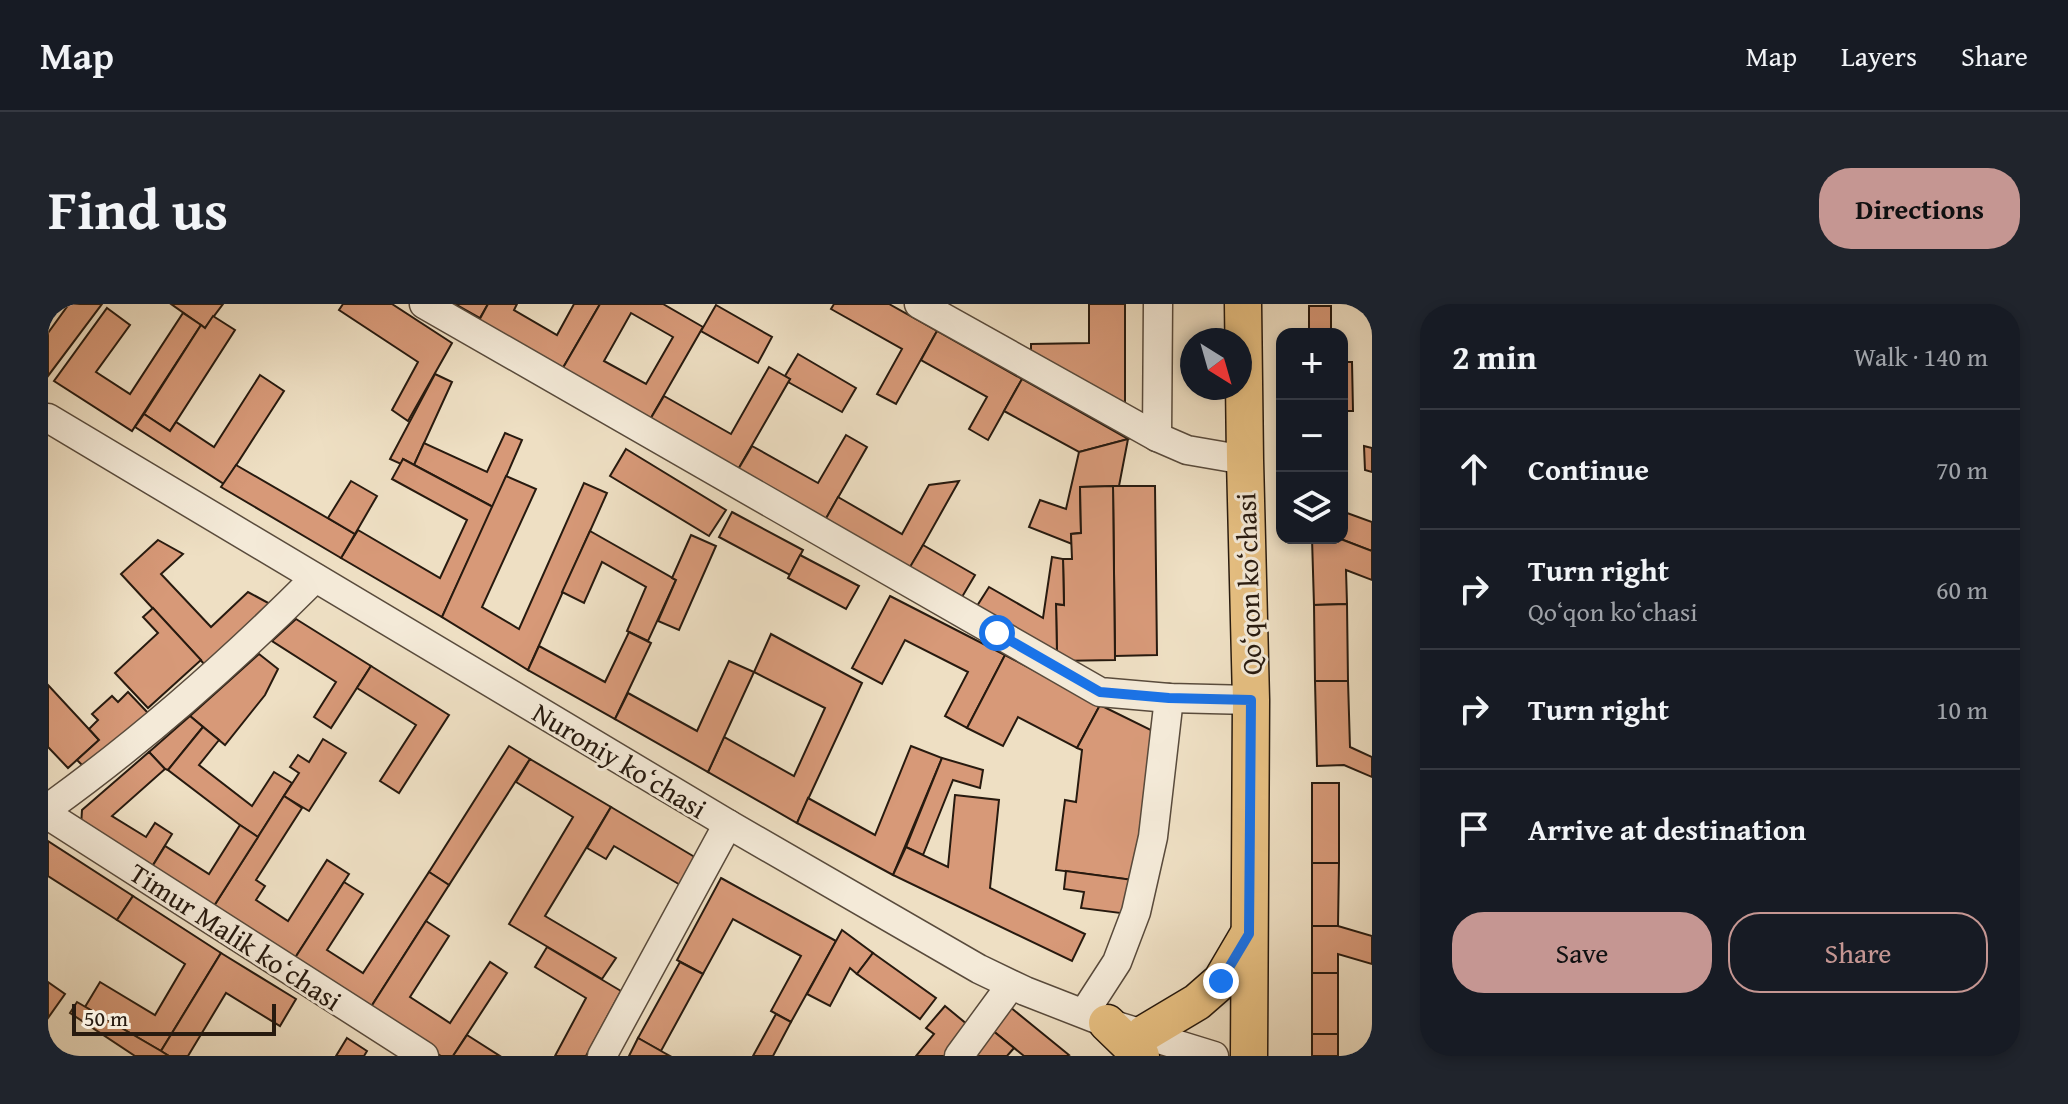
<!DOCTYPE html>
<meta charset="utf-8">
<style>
body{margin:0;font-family:"Gentium Book Plus",serif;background:#20242c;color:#f1f3f6}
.controls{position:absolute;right:24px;top:24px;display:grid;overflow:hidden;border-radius:16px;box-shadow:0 4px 12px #0003}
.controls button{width:72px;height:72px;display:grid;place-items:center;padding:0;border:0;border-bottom:2px solid #363941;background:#171b24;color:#f1f3f6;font:40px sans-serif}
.compass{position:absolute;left:1132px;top:24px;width:72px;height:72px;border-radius:50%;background:#171b24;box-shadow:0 4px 12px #0003;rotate:143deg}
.scale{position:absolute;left:24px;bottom:20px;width:204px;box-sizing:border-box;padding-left:8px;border:4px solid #271a0f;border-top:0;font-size:22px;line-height:28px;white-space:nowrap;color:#271a0f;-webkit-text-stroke:6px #f4ead8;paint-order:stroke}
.stop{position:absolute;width:24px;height:24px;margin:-18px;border:6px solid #1a73e8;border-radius:50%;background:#fff}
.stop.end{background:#1a73e8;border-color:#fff;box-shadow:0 2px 8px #0008}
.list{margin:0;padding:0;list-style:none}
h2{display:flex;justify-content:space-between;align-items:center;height:104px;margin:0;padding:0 32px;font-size:34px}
h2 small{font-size:26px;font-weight:400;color:#9ea1a6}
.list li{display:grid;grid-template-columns:52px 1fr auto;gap:24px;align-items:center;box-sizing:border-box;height:120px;padding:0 32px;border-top:2px solid #363941}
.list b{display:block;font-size:30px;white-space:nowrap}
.list p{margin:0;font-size:26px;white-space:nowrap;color:#9ea1a6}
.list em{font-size:26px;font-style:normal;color:#9ea1a6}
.actions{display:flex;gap:16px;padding:24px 32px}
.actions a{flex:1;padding:18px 0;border:2px solid #c59692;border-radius:32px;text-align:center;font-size:28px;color:#c59692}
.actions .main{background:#c59692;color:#111}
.icon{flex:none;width:44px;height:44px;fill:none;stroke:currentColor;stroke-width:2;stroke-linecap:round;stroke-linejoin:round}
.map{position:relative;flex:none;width:1324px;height:752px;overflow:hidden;border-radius:32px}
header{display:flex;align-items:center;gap:48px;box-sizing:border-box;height:112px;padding:0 40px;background:#171b24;border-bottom:2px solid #363941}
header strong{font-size:38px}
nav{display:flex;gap:44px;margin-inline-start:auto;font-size:28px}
.intro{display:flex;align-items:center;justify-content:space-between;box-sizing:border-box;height:192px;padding:0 48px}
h1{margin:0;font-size:56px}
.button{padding:20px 36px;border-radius:32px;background:#c59692;color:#111;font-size:28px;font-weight:700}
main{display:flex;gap:48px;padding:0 48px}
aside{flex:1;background:#171b24;border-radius:32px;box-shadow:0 4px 12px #0003}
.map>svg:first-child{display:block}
.building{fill:#d79978;stroke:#271a0f;stroke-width:2;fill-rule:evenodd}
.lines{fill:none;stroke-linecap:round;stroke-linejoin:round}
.minor-casing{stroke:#594b3c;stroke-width:31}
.major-casing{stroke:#271a0f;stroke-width:39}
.minor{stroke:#f4ead8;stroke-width:28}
.major{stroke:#e7c082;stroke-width:36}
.route{stroke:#1a73e8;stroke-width:10}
.labels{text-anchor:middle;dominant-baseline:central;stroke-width:6;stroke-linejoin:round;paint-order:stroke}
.street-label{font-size:28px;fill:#271a0f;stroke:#f4ead8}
</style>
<header>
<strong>Map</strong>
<nav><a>Map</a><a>Layers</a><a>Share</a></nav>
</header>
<div class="intro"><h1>Find us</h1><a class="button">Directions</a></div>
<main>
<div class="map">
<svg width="1324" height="752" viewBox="0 0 1324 752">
<rect width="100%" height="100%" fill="#eedfc3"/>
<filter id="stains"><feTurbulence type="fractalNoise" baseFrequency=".0025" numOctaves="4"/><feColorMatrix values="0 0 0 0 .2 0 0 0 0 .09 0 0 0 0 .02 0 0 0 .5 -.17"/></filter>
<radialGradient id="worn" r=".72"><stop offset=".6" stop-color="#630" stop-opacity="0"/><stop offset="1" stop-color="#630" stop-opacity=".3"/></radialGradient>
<!-- building -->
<g class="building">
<polygon points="21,0 54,0 0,72 0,29"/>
<polygon points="123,0 175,0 157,24"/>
<polygon points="295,0 344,0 404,39 360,117 344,106 370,58 291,6"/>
<polygon points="407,0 440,0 432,14"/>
<polygon points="440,0 469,0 466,6 509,31 526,0 552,0 512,69 428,22"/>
<path d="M 552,0 L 615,0 L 655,23 L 600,119 L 512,69 ZM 583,9 L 625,33 L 598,80 L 556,57 Z"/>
<polygon points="786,0 841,0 889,27 848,100 829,90 854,45 783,5"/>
<polygon points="1041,0 1077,0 1077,103 983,51 983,40 1041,39"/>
<polygon points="668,1 724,33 710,59 653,27"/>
<rect x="1261" y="2" width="22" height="28"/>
<polygon points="59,4 82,21 48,68 82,90 135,9 153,21 84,127 6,77"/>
<polygon points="165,12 187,26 122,127 96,110 153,21 157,24"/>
<polygon points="889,27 974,75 940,136 921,125 939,93 873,56"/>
<polygon points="750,50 808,84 794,108 740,78 742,75 737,72"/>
<polygon points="1294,58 1304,58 1305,107 1294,107"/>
<polygon points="721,63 742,75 688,169 600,119 616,92 683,130"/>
<polygon points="387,70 404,78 366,161 355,155 353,160 342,155"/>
<polygon points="212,71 236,87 176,180 87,123 96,110 122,127 128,118 166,143"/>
<polygon points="974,75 1080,135 1031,148 956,107"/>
<polygon points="457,129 474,136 445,203 366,161 376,139 439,168"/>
<polygon points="798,131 819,143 776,218 688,169 704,142 770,179"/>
<polygon points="1080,135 1071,182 1032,183 1033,229 1023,230 1024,240 981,223 992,196 1018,205 1031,148"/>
<polygon points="1316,142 1324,144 1324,168 1317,166"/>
<polygon points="578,145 678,206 661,232 562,172"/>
<polygon points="355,155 445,203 394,313 293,254 310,226 392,274 419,216 344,175"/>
<polygon points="188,161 307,230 293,254 173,183"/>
<polygon points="458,172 488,185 434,303 471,325 536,179 559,189 480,366 394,313"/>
<polygon points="1294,176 1299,176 1299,209 1324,218 1324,247 1290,234 1294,234"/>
<polygon points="303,177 329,192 307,230 280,214"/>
<polygon points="911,177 861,266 776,218 790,193 854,230 881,181"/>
<polygon points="1065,182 1107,182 1109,351 1067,352"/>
<polygon points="1065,182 1067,356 1009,357 1008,300 1016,301 1015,255 1024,255 1023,230 1033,229 1032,183"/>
<polygon points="684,208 755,246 742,271 671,233"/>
<polygon points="542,227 628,276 600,337 579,327 598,283 554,258 536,299 514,288"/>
<polygon points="643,231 668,242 631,326 610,317 628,276 624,274"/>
<polygon points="1264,234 1290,234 1324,247 1324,276 1298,266 1299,300 1266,301"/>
<polygon points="110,236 135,250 113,270 163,323 200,288 224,301 158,362 73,270"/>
<polygon points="875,241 927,271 914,293 862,263"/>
<polygon points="752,251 811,282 798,305 740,274"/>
<polygon points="1004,253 1015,255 1016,301 1008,300 1009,349 929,302 941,283 995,314"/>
<polygon points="842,292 957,351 919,424 897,412 920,368 857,336 834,380 804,364"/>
<polygon points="1299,300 1300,377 1267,377 1266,301"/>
<polygon points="105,304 153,356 100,404 67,369 110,329 95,313"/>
<polygon points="248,315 323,362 283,424 266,413 288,378 224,337"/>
<polygon points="581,328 603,339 567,415 480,366 491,342 557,378"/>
<polygon points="723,330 814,379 749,519 660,468 676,433 746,472 777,404 706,368"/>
<polygon points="211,350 230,365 217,391 177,441 142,412"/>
<polygon points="957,351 1052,401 1029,444 970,413 955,442 919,424"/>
<polygon points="681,357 706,368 660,468 567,415 580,389 649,427"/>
<polygon points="323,362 401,411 351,489 332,477 368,421 309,384"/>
<polygon points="1267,377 1300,377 1302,443 1324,453 1324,473 1296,461 1269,462"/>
<polygon points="0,381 51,436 20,464 0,443"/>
<polygon points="80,388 100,409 39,466 29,456 51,436 41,425 50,416 44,410 64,392 70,398"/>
<polygon points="1052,401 1105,427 1085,576 1008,566 1017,496 1028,498 1034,446 1029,444"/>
<polygon points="142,412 155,423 120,466 117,465 101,448"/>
<polygon points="155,423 171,436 151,461 204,502 226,468 244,479 210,533 192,521 120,466"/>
<polygon points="275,435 298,449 261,507 236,492 251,469 242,463 250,451 261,458"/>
<polygon points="461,442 482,455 401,581 381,568"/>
<polygon points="863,442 894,454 845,571 749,519 760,494 827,531"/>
<polygon points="101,448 117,465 64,512 98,533 107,519 124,530 102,566 33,522 34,506"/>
<polygon points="894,454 935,466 932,484 905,476 875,551 858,543"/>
<polygon points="482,455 563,503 497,612 568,654 554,675 461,620 525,513 468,478"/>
<rect x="1264" y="479" width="27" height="80"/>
<polygon points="907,491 951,496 942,584 1037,630 1024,657 845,571 858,543 900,563"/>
<polygon points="236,492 254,504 208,576 217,582 208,596 240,617 279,556 301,570 245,657 164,605"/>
<polygon points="563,503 650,555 634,582 566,542 558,555 539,544"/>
<polygon points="192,521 210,533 164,605 102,566 117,542 161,570"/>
<polygon points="0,537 85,592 69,616 0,572"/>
<polygon points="1264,559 1291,559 1290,622 1264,622"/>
<polygon points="1018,567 1085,576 1080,610 1033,604 1036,588 1016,585"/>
<polygon points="381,568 401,581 321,706 245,657 296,578 315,590 279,646 315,669"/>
<polygon points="673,574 788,637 743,718 723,707 753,652 685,615 655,670 629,656"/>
<polygon points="85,592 173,649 113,747 37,703 52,678 107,711 137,660 69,616"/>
<polygon points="378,617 401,632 362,693 402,719 442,658 459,669 405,752 393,752 321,706"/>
<polygon points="1264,622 1290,622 1324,632 1324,660 1290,650 1290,669 1264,669"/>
<polygon points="794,626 825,649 809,670 802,664 782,702 759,690"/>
<polygon points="499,643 573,687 538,752 507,752 538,694 487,663"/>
<polygon points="173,649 248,695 232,722 178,689 140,752 121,752 113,747"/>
<polygon points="825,649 888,694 872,715 809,670"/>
<polygon points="632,658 655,670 613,747 590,734"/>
<rect x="1264" y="669" width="26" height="61"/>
<polygon points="0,678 17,690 0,714"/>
<polygon points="29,698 113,747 121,752 87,752 22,709"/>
<polygon points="897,702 926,726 904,752 868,752 886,730 878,724"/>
<polygon points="962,703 1021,751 1019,752 976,752 944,726"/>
<polygon points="728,710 743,718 725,752 705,752"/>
<polygon points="944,726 966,744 959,752 923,752"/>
<rect x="1264" y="730" width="26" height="22"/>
<polygon points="419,731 452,752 405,752"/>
<polygon points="299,734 319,747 316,752 288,752"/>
<polygon points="590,734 613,747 622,752 581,752"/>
</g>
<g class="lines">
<defs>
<g id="minor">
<polyline points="376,0 1052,388 1121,394 1203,396"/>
<polyline points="871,0 1109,133 1139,146 1197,156"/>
<polyline points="0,114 680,520 931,665 977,687 1059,719 1166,752"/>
<polyline points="1109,133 1110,0"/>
<path d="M 0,504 C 95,436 184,357 267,274"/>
<polyline points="0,511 376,752"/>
<polyline points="1036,709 1069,658 1088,608 1105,533 1121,394"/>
<polyline points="554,752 680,520"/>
<polyline points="911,752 963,681"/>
</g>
<g id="major">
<polyline points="1195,0 1197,156 1203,396 1201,752"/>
<polyline points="1059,719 1093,752"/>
<polyline points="1097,729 1149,698 1173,677 1200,631"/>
</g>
</defs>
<!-- minor casing -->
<use href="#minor" class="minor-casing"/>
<!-- major casing -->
<use href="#major" class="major-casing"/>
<!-- minor -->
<use href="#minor" class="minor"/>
<!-- major -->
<use href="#major" class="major"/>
</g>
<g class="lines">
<!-- route -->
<polyline class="route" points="949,329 1052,388 1121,394 1203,396 1201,630 1173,677"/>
</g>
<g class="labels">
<!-- street labels -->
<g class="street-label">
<text transform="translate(1200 280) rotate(-92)">Qoʻqon koʻchasi</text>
<text transform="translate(572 456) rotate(31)">Nuroniy koʻchasi</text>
<text transform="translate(188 632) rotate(33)">Timur Malik koʻchasi</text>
</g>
</g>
<rect width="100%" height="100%" filter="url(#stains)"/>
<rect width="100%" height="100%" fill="url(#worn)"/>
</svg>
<div class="controls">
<button>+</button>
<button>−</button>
<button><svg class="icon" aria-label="layers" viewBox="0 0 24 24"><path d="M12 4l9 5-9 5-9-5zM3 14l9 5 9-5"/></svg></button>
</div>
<svg class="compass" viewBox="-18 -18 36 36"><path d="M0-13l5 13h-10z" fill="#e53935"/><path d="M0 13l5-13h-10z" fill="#9ea1a6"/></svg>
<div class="scale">50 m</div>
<div class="stop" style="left:949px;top:329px"></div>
<div class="stop end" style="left:1173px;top:677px"></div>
</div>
<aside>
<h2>2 min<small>Walk · 140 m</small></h2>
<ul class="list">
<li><svg class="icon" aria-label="ahead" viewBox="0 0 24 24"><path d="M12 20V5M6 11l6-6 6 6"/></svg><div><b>Continue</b></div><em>70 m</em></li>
<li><svg class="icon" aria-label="right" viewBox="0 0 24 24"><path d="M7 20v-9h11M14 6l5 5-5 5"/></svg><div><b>Turn right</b><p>Qoʻqon koʻchasi</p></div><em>60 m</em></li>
<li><svg class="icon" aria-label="right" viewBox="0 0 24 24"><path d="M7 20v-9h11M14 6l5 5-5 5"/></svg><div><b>Turn right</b></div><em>10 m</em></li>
<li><svg class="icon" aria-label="arrive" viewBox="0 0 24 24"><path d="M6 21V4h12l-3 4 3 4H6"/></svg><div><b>Arrive at destination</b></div></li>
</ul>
<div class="actions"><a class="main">Save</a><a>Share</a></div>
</aside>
</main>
